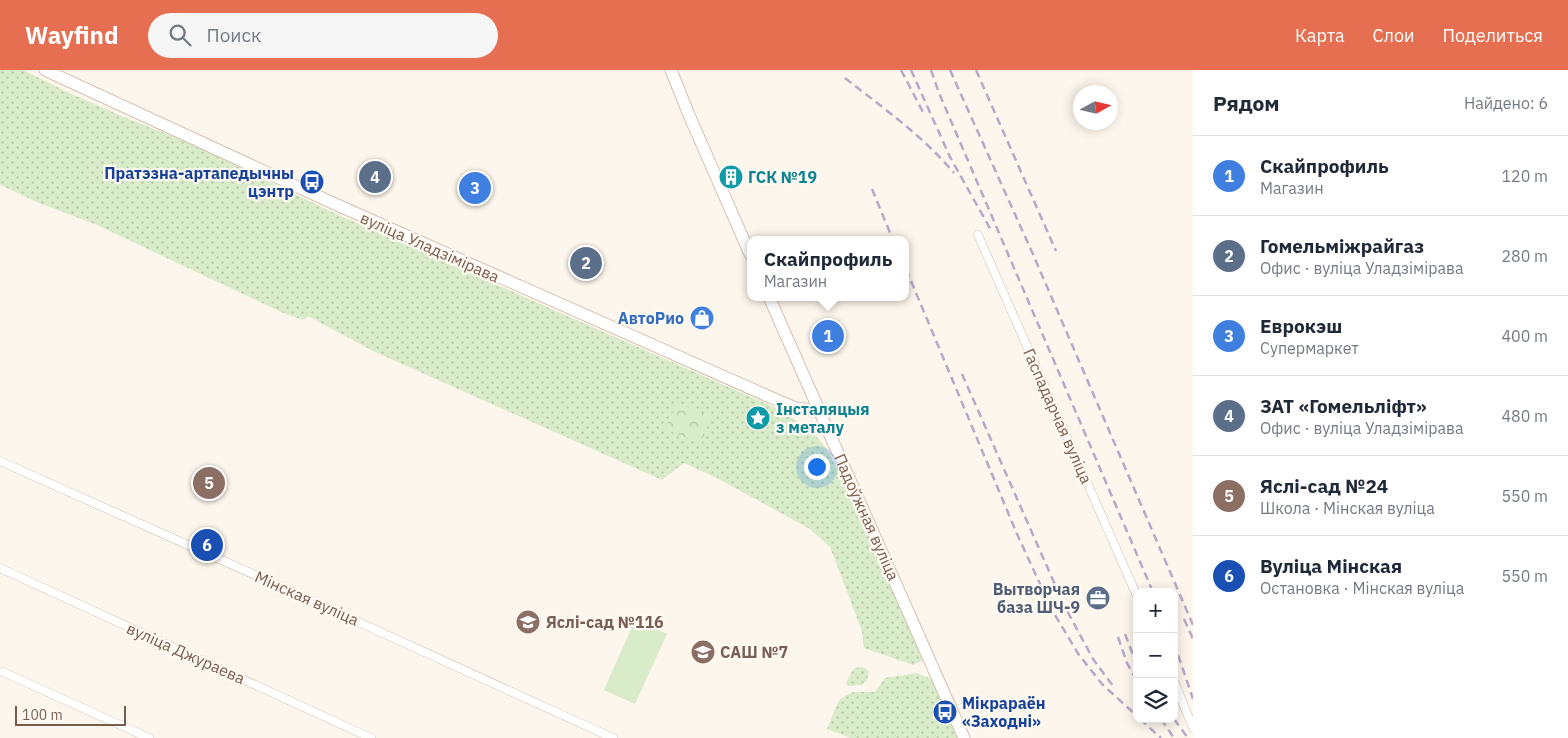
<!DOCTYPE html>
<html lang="ru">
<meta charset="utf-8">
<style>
body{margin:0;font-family:"IBM Plex Sans",sans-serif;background:#f6f6f7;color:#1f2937}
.controls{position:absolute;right:15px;bottom:15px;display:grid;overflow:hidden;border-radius:10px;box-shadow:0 2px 12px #0003}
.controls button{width:45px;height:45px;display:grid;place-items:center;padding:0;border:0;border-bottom:1px solid #e0e1e3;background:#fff;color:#1f2937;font:25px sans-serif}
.compass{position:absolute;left:1073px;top:15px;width:45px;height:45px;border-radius:50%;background:#fff;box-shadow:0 2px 12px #0003;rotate:82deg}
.scale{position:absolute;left:15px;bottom:12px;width:111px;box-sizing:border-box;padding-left:5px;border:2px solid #7a5c4d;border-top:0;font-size:14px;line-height:18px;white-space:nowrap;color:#7a5c4d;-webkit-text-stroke:4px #fffaf3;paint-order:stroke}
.you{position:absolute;left:816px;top:396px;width:18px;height:18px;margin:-12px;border:4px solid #fff;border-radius:50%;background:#1a73e8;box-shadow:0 0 0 8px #1a73e833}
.badge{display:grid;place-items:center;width:32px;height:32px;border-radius:50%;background:#e76f51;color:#fff;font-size:16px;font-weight:700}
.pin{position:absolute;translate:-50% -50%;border:2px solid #fff;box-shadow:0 1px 5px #0006}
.popup{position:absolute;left:747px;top:166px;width:162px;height:65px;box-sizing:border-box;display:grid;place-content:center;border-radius:10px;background:#fff;filter:drop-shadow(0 1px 4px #0005);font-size:16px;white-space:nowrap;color:#747a83}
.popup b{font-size:19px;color:#1f2937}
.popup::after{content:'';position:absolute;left:50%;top:100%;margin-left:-10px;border:10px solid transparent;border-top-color:#fff}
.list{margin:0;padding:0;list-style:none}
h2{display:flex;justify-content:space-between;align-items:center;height:65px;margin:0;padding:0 20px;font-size:21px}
h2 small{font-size:16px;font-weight:400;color:#747a83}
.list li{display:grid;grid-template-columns:32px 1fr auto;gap:15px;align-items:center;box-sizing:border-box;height:80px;padding:0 20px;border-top:1px solid #e0e1e3}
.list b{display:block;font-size:19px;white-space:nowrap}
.list p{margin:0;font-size:16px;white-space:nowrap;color:#747a83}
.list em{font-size:16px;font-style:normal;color:#747a83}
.icon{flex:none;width:28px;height:28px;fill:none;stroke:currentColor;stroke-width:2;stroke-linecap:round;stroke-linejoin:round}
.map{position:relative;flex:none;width:1193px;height:668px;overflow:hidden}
header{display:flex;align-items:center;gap:30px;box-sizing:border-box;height:70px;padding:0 25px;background:#e76f51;color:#fff}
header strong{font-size:24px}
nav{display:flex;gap:28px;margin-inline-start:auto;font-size:18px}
.search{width:350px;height:45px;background:#f6f6f7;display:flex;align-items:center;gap:12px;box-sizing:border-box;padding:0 18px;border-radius:28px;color:#747a83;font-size:19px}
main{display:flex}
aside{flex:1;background:#fff}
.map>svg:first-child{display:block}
.grass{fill:url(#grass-dots)}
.park{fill:url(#park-crowns)}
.garden{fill:#d8ecc9}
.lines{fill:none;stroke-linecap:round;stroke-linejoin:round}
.street-casing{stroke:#d1beb0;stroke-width:9}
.secondary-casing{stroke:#d6c0b0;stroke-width:13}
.street{stroke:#fff;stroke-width:8}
.secondary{stroke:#fff;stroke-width:11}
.rail{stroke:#b9a8c9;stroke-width:2.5;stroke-dasharray:8 5;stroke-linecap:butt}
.labels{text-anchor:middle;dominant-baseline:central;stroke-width:4.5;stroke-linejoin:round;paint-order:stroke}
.transit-label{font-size:16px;font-weight:bold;fill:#164399;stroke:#fffaf3;text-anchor:end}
.culture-label{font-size:16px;font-weight:bold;fill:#0d838f;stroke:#fffaf3;text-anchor:start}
.street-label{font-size:16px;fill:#7a5c4d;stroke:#fffaf3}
.shop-label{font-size:16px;font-weight:bold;fill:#366cbe;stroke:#fffaf3;text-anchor:end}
.service-label{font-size:16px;font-weight:bold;fill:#4e5e75;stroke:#fffaf3;text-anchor:end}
.education-label{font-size:16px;font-weight:bold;fill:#785e54;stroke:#fffaf3;text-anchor:start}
</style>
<header>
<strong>Wayfind</strong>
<div class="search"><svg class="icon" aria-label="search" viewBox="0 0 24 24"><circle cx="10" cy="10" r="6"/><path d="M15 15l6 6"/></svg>Поиск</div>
<nav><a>Карта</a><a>Слои</a><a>Поделиться</a></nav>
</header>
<main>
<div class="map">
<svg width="1193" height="668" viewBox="0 0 1193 668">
<defs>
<pattern id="grass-dots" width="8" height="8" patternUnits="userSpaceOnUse" patternTransform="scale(1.25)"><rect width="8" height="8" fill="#d8ecc9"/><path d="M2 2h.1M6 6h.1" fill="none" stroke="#b4c2a5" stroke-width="1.8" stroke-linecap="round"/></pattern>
<pattern id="park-crowns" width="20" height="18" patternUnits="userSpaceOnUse" patternTransform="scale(1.25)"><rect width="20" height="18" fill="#d8ecc9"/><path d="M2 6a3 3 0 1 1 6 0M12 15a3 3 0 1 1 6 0" fill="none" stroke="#b4c2a5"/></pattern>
</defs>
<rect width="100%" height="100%" fill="#fdf6ec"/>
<!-- grass -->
<g class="grass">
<path d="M 0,0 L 23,0 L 65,21 L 112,42 L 191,74 L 332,142 L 778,339 C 802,354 816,361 831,386 L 924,588 L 922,591 L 913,595 L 864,578 L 862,561 L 830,477 L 810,459 L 717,408 L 684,393 L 662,410 L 373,281 L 308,246 L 303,250 L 281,242 L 97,155 L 39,133 L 0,115 Z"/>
<polygon points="862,597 869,601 867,611 860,615 848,616 846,613 854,598"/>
<polygon points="917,603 933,610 958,668 851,668 827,659 838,632 843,627 853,622 875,622 885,608"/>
</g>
<!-- park -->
<polygon class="park" points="677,333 711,347 701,374 665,359"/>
<!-- garden -->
<polygon class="garden" points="635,550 667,564 635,634 604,620"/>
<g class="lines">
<defs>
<g id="street">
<polyline points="978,165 1137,526"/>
<polyline points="0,391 284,518 613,668"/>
<polyline points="0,498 371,668"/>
<polyline points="3,602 149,668"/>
<polyline points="1174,611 1193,658"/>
</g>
<g id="secondary">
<polyline points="45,0 335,134 779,331 796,338 820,341"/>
<polyline points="671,0 689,45 750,184"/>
<polyline points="769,227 964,668"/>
</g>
</defs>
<!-- street casing -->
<use href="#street" class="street-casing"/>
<!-- secondary casing -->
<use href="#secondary" class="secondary-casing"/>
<!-- street -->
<use href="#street" class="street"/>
<!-- secondary -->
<use href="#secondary" class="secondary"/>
<!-- rail -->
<g class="rail">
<polyline points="901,0 923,42"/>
<polyline points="911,0 950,87 992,162"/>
<polyline points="931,0 939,23 1153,522"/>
<polyline points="950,0 1032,182 1193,555"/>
<polyline points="976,0 1056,181"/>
<path d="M 845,8 C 883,38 923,66 954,103"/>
<polyline points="872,119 893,170"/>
<polyline points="906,199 1017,464 1052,540 1079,585 1102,614 1137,646"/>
<polyline points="962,304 1064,535 1093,589 1113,616"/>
<polyline points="1184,549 1193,569"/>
<polyline points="1125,564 1137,595"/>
<polyline points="1118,567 1127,593 1137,611"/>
<polyline points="1174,573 1193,629"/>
<polyline points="1140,649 1161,668"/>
<polyline points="1161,649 1174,668"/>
<polyline points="1174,649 1188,668"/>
</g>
</g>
<!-- icons -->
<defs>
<symbol id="building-disc" viewBox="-11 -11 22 22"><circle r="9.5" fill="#0f9aa8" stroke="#fffaf3"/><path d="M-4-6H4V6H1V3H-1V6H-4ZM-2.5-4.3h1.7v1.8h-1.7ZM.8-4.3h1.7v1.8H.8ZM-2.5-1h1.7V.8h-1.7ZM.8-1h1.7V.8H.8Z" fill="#fff"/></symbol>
<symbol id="bus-disc" viewBox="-11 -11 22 22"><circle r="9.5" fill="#1a4fb4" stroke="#fffaf3"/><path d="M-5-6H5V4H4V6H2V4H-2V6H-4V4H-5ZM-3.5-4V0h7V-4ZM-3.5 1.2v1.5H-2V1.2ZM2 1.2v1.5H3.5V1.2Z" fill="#fff"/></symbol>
<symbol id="shop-disc" viewBox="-11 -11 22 22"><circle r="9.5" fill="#3f7fe0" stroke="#fffaf3"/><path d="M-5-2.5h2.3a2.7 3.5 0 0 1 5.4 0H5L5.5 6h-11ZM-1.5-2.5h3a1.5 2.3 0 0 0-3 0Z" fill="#fff"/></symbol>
<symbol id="sight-disc" viewBox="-11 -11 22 22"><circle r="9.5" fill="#0f9aa8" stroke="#fffaf3"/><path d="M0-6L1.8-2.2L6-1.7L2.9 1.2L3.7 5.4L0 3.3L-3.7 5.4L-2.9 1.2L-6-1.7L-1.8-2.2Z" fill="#fff"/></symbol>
<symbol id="office-disc" viewBox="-11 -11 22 22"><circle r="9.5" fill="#5c6f8a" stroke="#fffaf3"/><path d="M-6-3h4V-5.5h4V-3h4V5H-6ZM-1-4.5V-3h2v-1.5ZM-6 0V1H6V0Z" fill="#fff"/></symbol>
<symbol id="school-disc" viewBox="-11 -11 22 22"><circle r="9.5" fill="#8d6e63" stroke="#fffaf3"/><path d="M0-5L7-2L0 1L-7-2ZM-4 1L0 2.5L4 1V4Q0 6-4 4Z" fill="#fff"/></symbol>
</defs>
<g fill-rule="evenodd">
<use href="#building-disc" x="717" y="93" width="28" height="28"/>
<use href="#bus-disc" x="298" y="98" width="28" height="28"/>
<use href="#shop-disc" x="688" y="234" width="28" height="28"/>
<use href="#sight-disc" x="744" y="334" width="28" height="28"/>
<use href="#office-disc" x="1084" y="514" width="28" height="28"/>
<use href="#school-disc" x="514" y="538" width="28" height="28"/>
<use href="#school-disc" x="689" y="568" width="28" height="28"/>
<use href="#bus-disc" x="931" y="628" width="28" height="28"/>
</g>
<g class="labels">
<!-- transit labels -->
<g class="transit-label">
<text x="294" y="103">Пратэзна-артапедычны<tspan x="294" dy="18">цэнтр</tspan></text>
<text x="962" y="633" text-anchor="start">Мікрараён<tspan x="962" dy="18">«Заходні»</tspan></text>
</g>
<!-- culture labels -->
<g class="culture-label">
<text x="748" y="107">ГСК №19</text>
<text x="776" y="339">Інсталяцыя<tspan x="776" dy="18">з металу</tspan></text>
</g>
<!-- street labels -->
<g class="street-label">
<text transform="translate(430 177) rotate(24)">вуліца Уладзімірава</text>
<text transform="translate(1058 346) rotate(66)">Гаспадарчая вуліца</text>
<text transform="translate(867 447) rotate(66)">Падоўжная вуліца</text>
<text transform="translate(307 528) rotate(24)">Мінская вуліца</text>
<text transform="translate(186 583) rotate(24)">вуліца Джураева</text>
</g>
<!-- shop labels -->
<g class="shop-label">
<text x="684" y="248">АвтоРио</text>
</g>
<!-- service labels -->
<g class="service-label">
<text x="1080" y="519">Вытворчая<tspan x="1080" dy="18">база ШЧ-9</tspan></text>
</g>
<!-- education labels -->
<g class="education-label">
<text x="546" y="552">Яслі-сад №116</text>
<text x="720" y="582">САШ №7</text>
</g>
</g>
</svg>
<div class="controls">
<button>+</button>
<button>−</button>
<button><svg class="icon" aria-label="layers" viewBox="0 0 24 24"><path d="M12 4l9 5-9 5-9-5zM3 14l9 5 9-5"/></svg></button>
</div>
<svg class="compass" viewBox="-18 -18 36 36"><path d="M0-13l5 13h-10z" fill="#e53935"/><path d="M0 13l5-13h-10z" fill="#747a83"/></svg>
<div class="scale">100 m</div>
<div class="you"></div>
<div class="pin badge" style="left:828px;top:266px;background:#3f7fe0">1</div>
<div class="popup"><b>Скайпрофиль</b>Магазин</div>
<div class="pin badge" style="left:586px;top:193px;background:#5c6f8a">2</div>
<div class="pin badge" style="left:475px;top:118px;background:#3f7fe0">3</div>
<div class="pin badge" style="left:375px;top:107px;background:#5c6f8a">4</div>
<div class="pin badge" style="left:209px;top:413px;background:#8d6e63">5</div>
<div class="pin badge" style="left:207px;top:475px;background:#1a4fb4">6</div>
</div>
<aside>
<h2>Рядом<small>Найдено: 6</small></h2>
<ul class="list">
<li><span class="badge" style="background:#3f7fe0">1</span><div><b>Скайпрофиль</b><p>Магазин</p></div><em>120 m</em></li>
<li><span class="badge" style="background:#5c6f8a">2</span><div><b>Гомельміжрайгаз</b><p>Офис · вуліца Уладзімірава</p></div><em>280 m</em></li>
<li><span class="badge" style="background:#3f7fe0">3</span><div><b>Еврокэш</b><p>Супермаркет</p></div><em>400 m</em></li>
<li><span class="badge" style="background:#5c6f8a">4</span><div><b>ЗАТ «Гомельліфт»</b><p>Офис · вуліца Уладзімірава</p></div><em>480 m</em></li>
<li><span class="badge" style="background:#8d6e63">5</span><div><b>Яслі-сад №24</b><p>Школа · Мінская вуліца</p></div><em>550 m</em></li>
<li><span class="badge" style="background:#1a4fb4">6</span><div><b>Вуліца Мінская</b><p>Остановка · Мінская вуліца</p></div><em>550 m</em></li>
</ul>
</aside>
</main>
